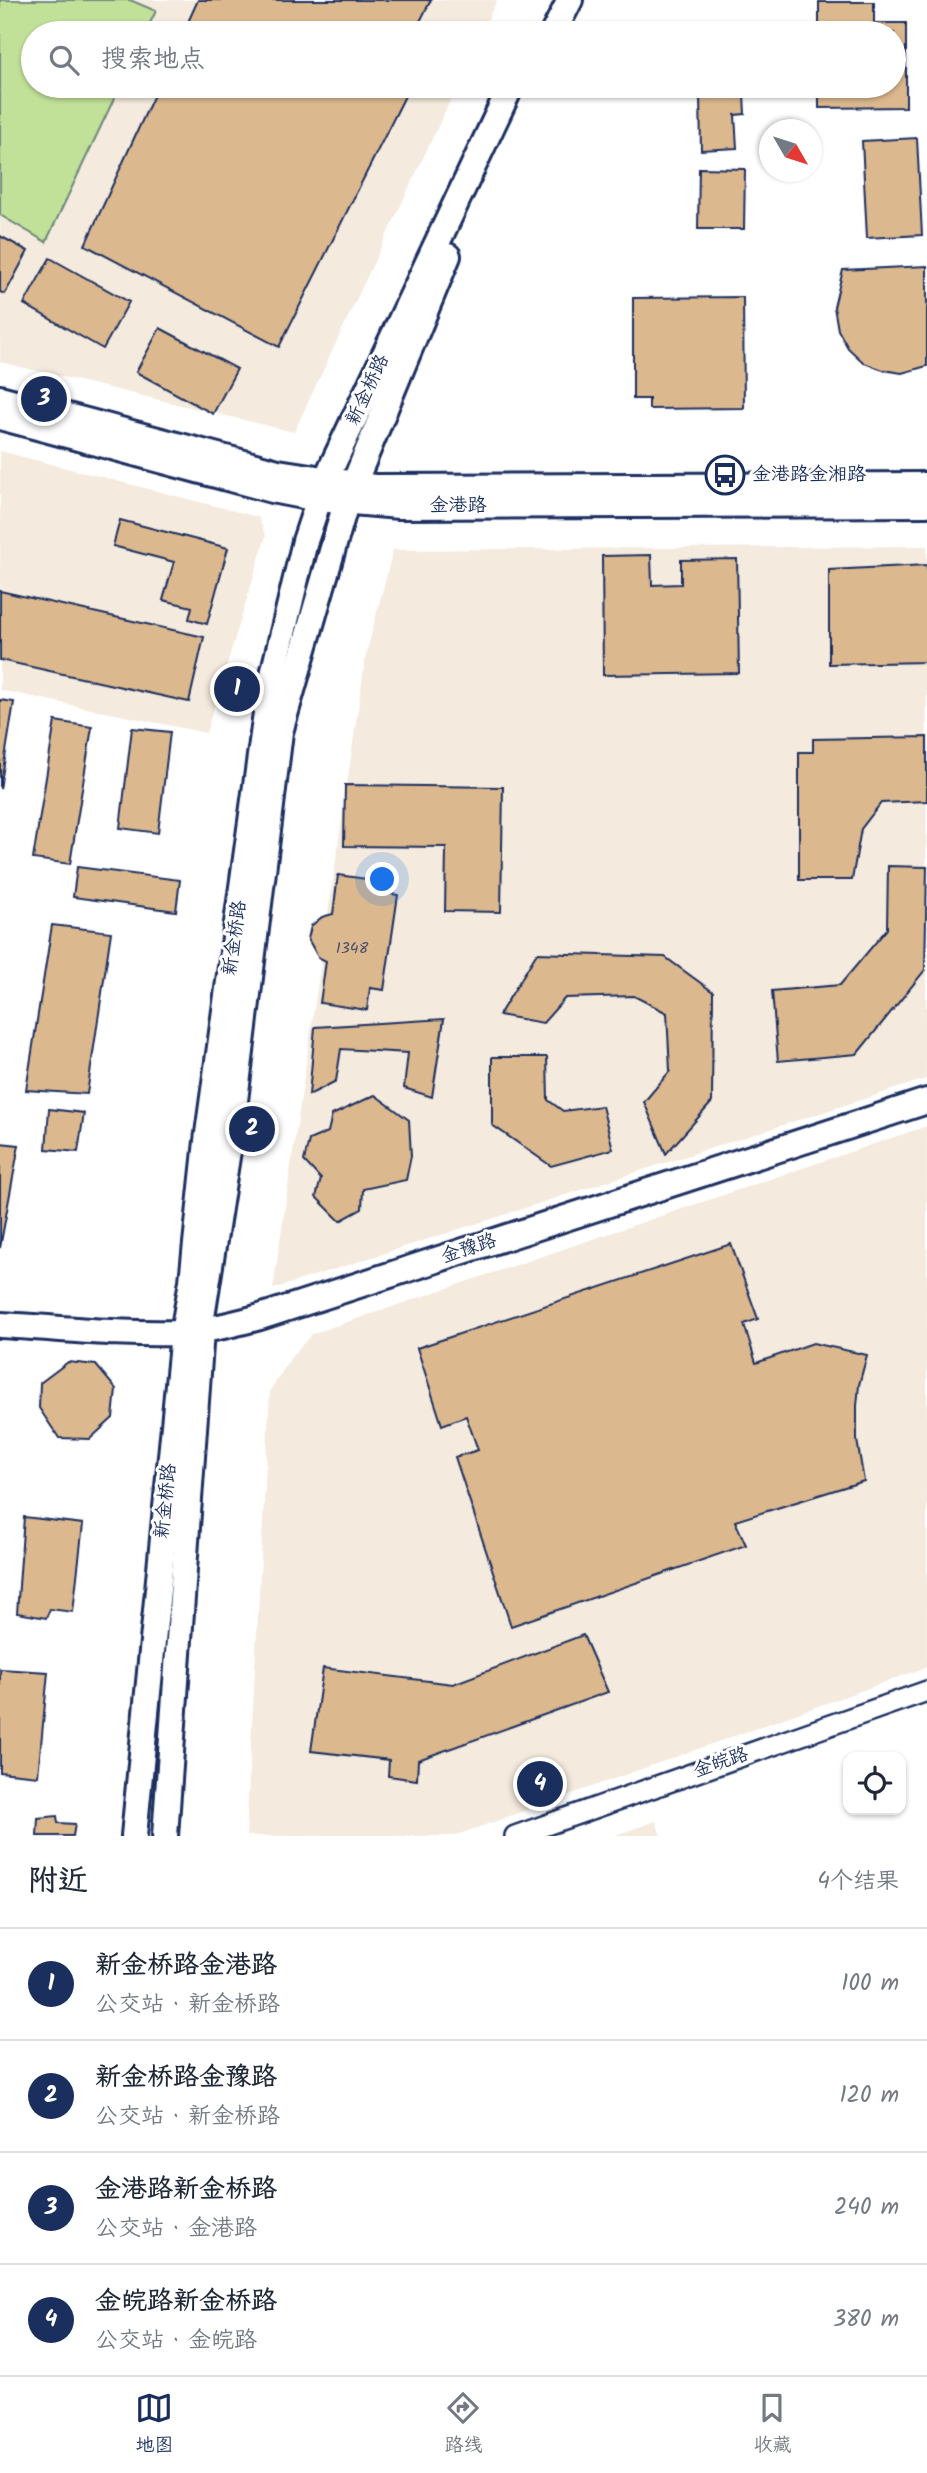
<!DOCTYPE html>
<html lang="zh">
<meta charset="utf-8">
<style>
body{margin:0;font-family:Kalam,"LXGW WenKai TC",sans-serif;background:#f2f2f3;color:#1f2937}
.controls{position:absolute;right:21px;bottom:21px;display:grid;overflow:hidden;border-radius:14px;box-shadow:0 2px 5px #0004}
.controls button{width:63px;height:63px;display:grid;place-items:center;padding:0;border:0;border-bottom:2px solid #e0e1e3;background:#fff;color:#1f2937;font:35px sans-serif}
.compass{position:absolute;left:759px;top:119px;width:63px;height:63px;border-radius:50%;background:#fff;box-shadow:0 2px 5px #0004;rotate:129deg}
.you{position:absolute;left:383px;top:880px;width:24px;height:24px;margin:-18px;border:5px solid #fff;border-radius:50%;background:#1a73e8;box-shadow:0 0 0 10px #1a73e833}
.badge{display:grid;place-items:center;width:46px;height:46px;border-radius:50%;background:#1b2f5e;color:#fff;font-size:23px;font-weight:700}
.pin{position:absolute;translate:-50% -50%;border:4px solid #fff;box-shadow:0 2px 7px #0006}
.list{margin:0;padding:0;list-style:none}
h2{display:flex;justify-content:space-between;align-items:center;height:91px;margin:0;padding:0 28px;font-size:30px}
h2 small{font-size:23px;font-weight:400;color:#747a83}
.list li{display:grid;grid-template-columns:46px 1fr auto;gap:21px;align-items:center;box-sizing:border-box;height:112px;padding:0 28px;border-top:2px solid #e0e1e3}
.list b{display:block;font-size:26px;white-space:nowrap}
.list p{margin:0;font-size:23px;white-space:nowrap;color:#747a83}
.list em{font-size:23px;font-style:normal;color:#747a83}
.icon{flex:none;width:38px;height:38px;fill:none;stroke:currentColor;stroke-width:2;stroke-linecap:round;stroke-linejoin:round}
.map{position:relative;flex:none;width:927px;height:1836px;overflow:hidden}
.search{position:absolute;background:#fff;box-shadow:0 2px 5px #0004;left:21px;right:21px;top:21px;height:77px;display:flex;align-items:center;gap:18px;box-sizing:border-box;padding:0 24px;border-radius:38px;color:#747a83;font-size:26px}
.sheet{height:539px;background:#fff}
nav{display:flex;justify-content:space-around;align-items:center;box-sizing:border-box;height:98px;border-top:2px solid #e0e1e3;background:#fff;font-size:19px;color:#747a83}
nav a{display:grid;justify-items:center;gap:4px}
nav .on{color:#1b2f5e}
.map>svg:first-child{display:block}
.built{fill:#f4eadd}
.green{fill:#c1e098;stroke:#6e887b;stroke-width:2}
.building{fill:#dcb88e;stroke:#1b2f5e;stroke-width:2}
.lines{fill:none;stroke-linecap:round;stroke-linejoin:round}
.minor-casing{stroke:#1b2f5e;stroke-width:24}
.tertiary-casing{stroke:#1b2f5e;stroke-width:30}
.minor{stroke:#fff;stroke-width:19}
.tertiary{stroke:#fff;stroke-width:24}
.labels{text-anchor:middle;dominant-baseline:central;stroke-width:6;stroke-linejoin:round;paint-order:stroke}
.number-label{font-size:16px;fill:#4b516a}
.street-label{font-size:19px;fill:#1b2f5e;stroke:#fff}
.poi-label{font-size:19px;fill:#1b2f5e;stroke:#fff;text-anchor:start}
</style>
<div class="map">
<svg width="927" height="1836" viewBox="0 0 927 1836">
<rect width="100%" height="100%" fill="#fff"/>
<filter id="ink" filterUnits="userSpaceOnUse"><feTurbulence type="fractalNoise" baseFrequency=".0143" numOctaves="2"/><feDisplacementMap in="SourceGraphic" scale="14" xChannelSelector="R" yChannelSelector="G"/><feConvolveMatrix kernelMatrix="1 2 1 2 8 2 1 2 1" color-interpolation-filters="sRGB"/></filter>
<g filter="url(#ink)">
<!-- built -->
<g class="built">
<polygon points="0,0 497,0 481,33 33,33 33,86 457,86 294,432 0,362"/>
<polygon points="0,451 258,517 266,536 206,733 0,690"/>
<polygon points="927,546 926,1079 273,1289 366,655 393,550"/>
<polygon points="927,1126 927,1667 454,1836 246,1836 270,1391 292,1356 312,1334"/>
<polygon points="656,1821 661,1836 613,1836"/>
</g>
<!-- green -->
<polygon class="green" points="0,0 130,0 156,11 145,33 33,33 33,86 120,86 46,242 0,215"/>
<!-- building -->
<g class="building">
<polygon points="198,0 431,0 414,33 183,33"/>
<polygon points="819,2 874,2 874,23 906,23 906,107 819,108 819,86 894,86 894,33 819,33"/>
<polygon points="158,86 410,86 279,347 85,245"/>
<polygon points="744,94 745,114 735,115 737,148 701,150 700,96"/>
<polygon points="917,138 922,235 867,238 862,141"/>
<polygon points="699,168 745,169 744,229 698,229"/>
<polygon points="0,236 28,251 5,294 0,292"/>
<polygon points="50,258 129,302 103,349 24,304"/>
<polygon points="927,266 927,366 902,373 883,370 864,363 848,348 838,330 834,307 843,270"/>
<polygon points="743,297 744,408 649,409 649,399 633,399 633,298"/>
<polygon points="160,328 237,369 213,414 136,372"/>
<polygon points="120,520 228,548 207,624 189,619 192,607 163,600 174,562 113,546"/>
<polygon points="651,555 652,585 681,584 681,560 737,559 739,673 603,675 602,556"/>
<polygon points="927,565 927,662 829,664 829,570"/>
<polygon points="0,591 204,637 189,702 0,660"/>
<polygon points="0,700 14,702 0,789"/>
<polygon points="55,721 92,727 70,864 33,859"/>
<polygon points="132,728 170,732 158,833 120,828"/>
<polygon points="927,737 927,801 881,803 861,829 852,880 799,880 799,752 813,752 813,739"/>
<polygon points="345,785 503,787 501,912 445,911 446,847 344,846"/>
<polygon points="888,866 927,867 925,970 857,1054 778,1061 772,991 840,985 887,929"/>
<polygon points="77,867 180,880 176,911 73,897"/>
<polygon points="338,875 381,881 379,892 398,895 384,990 370,988 367,1010 320,1003 326,961 318,957 308,939 311,926 322,917 333,914"/>
<polygon points="52,925 111,932 87,1094 26,1090"/>
<polygon points="537,953 665,957 713,992 712,1102 666,1154 644,1102 670,1071 667,1013 634,996 565,998 543,1023 499,1015"/>
<polygon points="444,1019 432,1097 404,1088 408,1053 341,1049 336,1081 309,1095 315,1027"/>
<polygon points="492,1057 547,1057 548,1100 563,1111 602,1106 613,1149 551,1166 492,1125"/>
<polygon points="375,1095 409,1120 411,1156 406,1180 363,1189 362,1209 340,1221 316,1197 321,1179 304,1161 309,1140 328,1132 332,1115"/>
<polygon points="49,1109 84,1113 78,1152 46,1149"/>
<polygon points="0,1143 19,1145 0,1248"/>
<polygon points="731,1244 758,1319 744,1324 756,1363 813,1343 867,1355 859,1385 857,1406 857,1440 864,1481 735,1521 746,1545 511,1626 455,1457 478,1450 466,1416 442,1425 417,1348"/>
<polygon points="68,1362 96,1365 116,1389 113,1418 90,1439 59,1438 39,1408 40,1383"/>
<polygon points="24,1517 83,1524 73,1612 50,1609 46,1618 17,1613"/>
<polygon points="583,1635 608,1692 418,1760 417,1780 388,1776 389,1760 311,1751 323,1668 453,1684"/>
<polygon points="0,1669 48,1672 38,1776 0,1772"/>
<polygon points="57,1816 58,1823 75,1824 73,1836 37,1836 38,1818"/>
</g>
<g class="lines">
<defs>
<polyline id="minor" points="515,1836 927,1691"/>
<g id="tertiary">
<polyline points="553,33 570,0"/>
<polyline points="0,398 278,472 375,487 927,485"/>
<polyline points="0,417 272,490 318,499 399,506 927,504"/>
<path d="M 0,1325 C 59,1328 120,1335 180,1333 C 207,1331 234,1324 260,1317 L 927,1101"/>
<polyline points="134,1836 183,1333 192,1281 207,1141 269,691 305,541 325,481 511,86"/>
<polyline points="165,1836 202,1317 232,1125 280,732 346,503 448,256"/>
</g>
</defs>
<!-- minor casing -->
<use href="#minor" class="minor-casing"/>
<!-- tertiary casing -->
<use href="#tertiary" class="tertiary-casing"/>
<!-- minor -->
<use href="#minor" class="minor"/>
<!-- tertiary -->
<use href="#tertiary" class="tertiary"/>
</g>
</g>
<!-- icons -->
<defs>
<symbol id="bus-ring" viewBox="-11 -11 22 22"><circle r="9.5" fill="#fff" stroke="#1b2f5e" stroke-width="1.5"/><path d="M-5-6H5V4H4V6H2V4H-2V6H-4V4H-5ZM-3.5-4V0h7V-4ZM-3.5 1.2v1.5H-2V1.2ZM2 1.2v1.5H3.5V1.2Z" fill="#1b2f5e"/></symbol>
</defs>
<g fill-rule="evenodd">
<use href="#bus-ring" x="703" y="453" width="44" height="44"/>
</g>
<g class="labels">
<!-- number labels -->
<g class="number-label">
<text x="352" y="948">1348</text>
</g>
<!-- street labels -->
<g class="street-label">
<text transform="translate(368 390) rotate(-65)">新金桥路</text>
<text x="458" y="506">金港路</text>
<text transform="translate(235 938) rotate(-82)">新金桥路</text>
<text transform="translate(469 1249) rotate(-18)">金豫路</text>
<text transform="translate(166 1501) rotate(-84)">新金桥路</text>
<text transform="translate(721 1763) rotate(-19)">金皖路</text>
</g>
<!-- poi labels -->
<g class="poi-label">
<text x="752" y="475">金港路金湘路</text>
</g>
</g>
</svg>
<div class="controls">
<button><svg class="icon" aria-label="locate" viewBox="0 0 24 24"><circle cx="12" cy="12" r="6"/><path d="M12 2v4M12 18v4M2 12h4M18 12h4"/></svg></button>
</div>
<svg class="compass" viewBox="-18 -18 36 36"><path d="M0-13l5 13h-10z" fill="#e53935"/><path d="M0 13l5-13h-10z" fill="#747a83"/></svg>
<div class="you"></div>
<div class="pin badge" style="left:237px;top:689px">1</div>
<div class="pin badge" style="left:252px;top:1129px">2</div>
<div class="pin badge" style="left:44px;top:399px">3</div>
<div class="pin badge" style="left:540px;top:1784px">4</div>
<div class="search"><svg class="icon" aria-label="search" viewBox="0 0 24 24"><circle cx="10" cy="10" r="6"/><path d="M15 15l6 6"/></svg>搜索地点</div>
</div>
<section class="sheet">
<h2>附近<small>4个结果</small></h2>
<ul class="list">
<li><span class="badge">1</span><div><b>新金桥路金港路</b><p>公交站 · 新金桥路</p></div><em>100 m</em></li>
<li><span class="badge">2</span><div><b>新金桥路金豫路</b><p>公交站 · 新金桥路</p></div><em>120 m</em></li>
<li><span class="badge">3</span><div><b>金港路新金桥路</b><p>公交站 · 金港路</p></div><em>240 m</em></li>
<li><span class="badge">4</span><div><b>金皖路新金桥路</b><p>公交站 · 金皖路</p></div><em>380 m</em></li>
</ul>
</section>
<nav>
<a class="on"><svg class="icon" aria-label="map" viewBox="0 0 24 24"><path d="M3 6l6-2 6 2 6-2v14l-6 2-6-2-6 2zM9 4v14M15 6v14"/></svg>地图</a>
<a><svg class="icon" aria-label="directions" viewBox="0 0 24 24"><path d="M12 3l9 9-9 9-9-9zM9 14v-3h6M13 9l2 2-2 2"/></svg>路线</a>
<a><svg class="icon" aria-label="saved" viewBox="0 0 24 24"><path d="M7 4h10v16l-5-4-5 4z"/></svg>收藏</a>
</nav>
